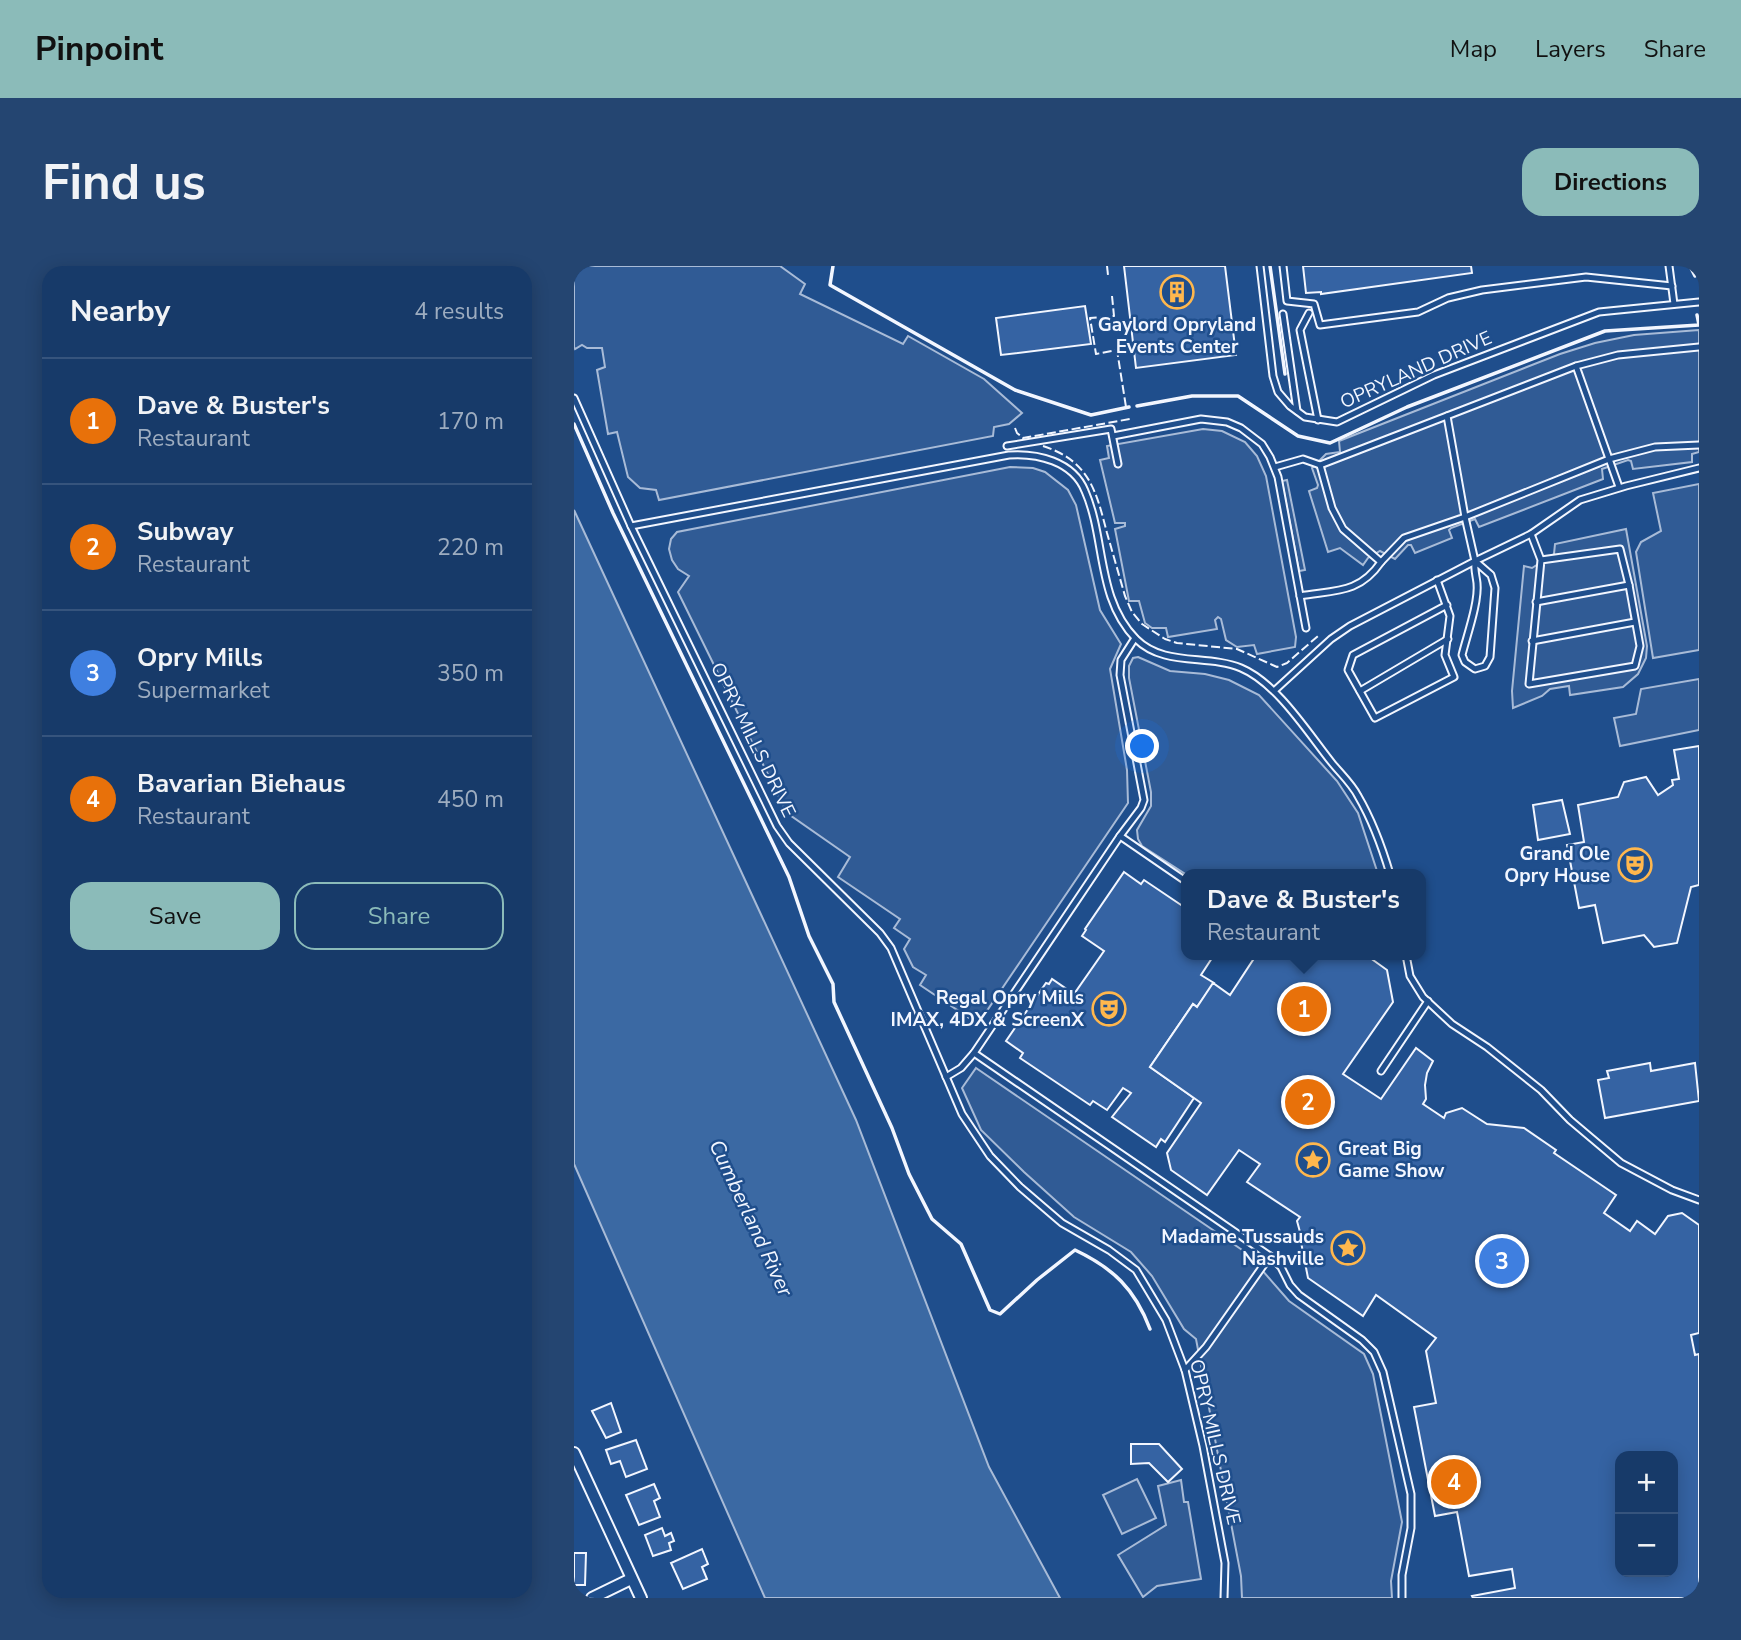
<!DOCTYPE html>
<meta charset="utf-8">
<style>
body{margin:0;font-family:"Nunito Sans",sans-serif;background:#244571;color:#f1f3f6}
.controls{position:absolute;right:21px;bottom:21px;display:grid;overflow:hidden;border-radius:14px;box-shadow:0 4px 18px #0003}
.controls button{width:63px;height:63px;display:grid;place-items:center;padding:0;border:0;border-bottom:2px solid #36547d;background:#173a69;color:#f1f3f6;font:35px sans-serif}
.you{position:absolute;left:569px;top:481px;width:24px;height:24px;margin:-18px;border:5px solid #fff;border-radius:50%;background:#1a73e8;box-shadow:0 0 0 10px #1a73e833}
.badge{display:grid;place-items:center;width:46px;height:46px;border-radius:50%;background:#8bbbb9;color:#fff;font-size:23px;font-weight:700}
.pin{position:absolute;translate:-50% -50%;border:4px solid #fff;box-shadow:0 2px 7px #0006}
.popup{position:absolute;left:607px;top:603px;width:245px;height:91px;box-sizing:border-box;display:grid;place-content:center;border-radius:14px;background:#173a69;filter:drop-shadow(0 2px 5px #0005);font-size:23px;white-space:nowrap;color:#9eadc0}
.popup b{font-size:26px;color:#f1f3f6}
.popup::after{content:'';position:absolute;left:50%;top:100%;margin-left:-14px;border:14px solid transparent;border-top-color:#173a69}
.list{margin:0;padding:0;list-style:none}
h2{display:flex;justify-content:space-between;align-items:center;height:91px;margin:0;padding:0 28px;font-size:30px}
h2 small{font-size:23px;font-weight:400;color:#9eadc0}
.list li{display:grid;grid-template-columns:46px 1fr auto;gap:21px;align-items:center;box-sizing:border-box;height:126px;padding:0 28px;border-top:2px solid #36547d}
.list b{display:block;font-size:26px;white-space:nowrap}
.list p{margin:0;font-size:23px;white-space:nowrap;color:#9eadc0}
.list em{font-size:23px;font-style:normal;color:#9eadc0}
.actions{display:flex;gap:14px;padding:21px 28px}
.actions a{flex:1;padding:16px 0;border:2px solid #8bbbb9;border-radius:21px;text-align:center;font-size:24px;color:#8bbbb9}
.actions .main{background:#8bbbb9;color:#111}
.map{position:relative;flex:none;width:1125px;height:1332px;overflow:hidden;border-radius:21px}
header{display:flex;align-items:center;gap:42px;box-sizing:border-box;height:98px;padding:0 35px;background:#8bbbb9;color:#111}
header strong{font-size:33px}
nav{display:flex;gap:38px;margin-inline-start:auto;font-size:24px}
.intro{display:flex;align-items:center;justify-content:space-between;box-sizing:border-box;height:168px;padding:0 42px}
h1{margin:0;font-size:49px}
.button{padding:18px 32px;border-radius:21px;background:#8bbbb9;color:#111;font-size:24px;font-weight:700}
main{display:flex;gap:42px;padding:0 42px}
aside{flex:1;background:#173a69;border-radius:21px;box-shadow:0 4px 18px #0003}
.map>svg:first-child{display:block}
.parking{fill:#305b95;stroke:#a8bbd7;stroke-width:2}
.water{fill:#3b69a3;stroke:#a8bbd7;stroke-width:2}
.building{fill:#3563a3;stroke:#f2f6ff;stroke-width:2;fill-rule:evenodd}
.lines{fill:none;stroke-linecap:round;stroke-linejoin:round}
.service-casing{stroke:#f2f6ff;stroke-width:9}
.minor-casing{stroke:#f2f6ff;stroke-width:14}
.service{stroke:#1f4e8c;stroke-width:5}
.minor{stroke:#1f4e8c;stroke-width:10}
.fence{stroke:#f2f6ff;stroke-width:2;stroke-dasharray:9 3.5;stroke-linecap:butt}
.wall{stroke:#f2f6ff;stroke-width:3.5}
.labels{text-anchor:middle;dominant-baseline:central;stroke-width:5;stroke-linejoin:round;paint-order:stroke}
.poi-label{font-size:19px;font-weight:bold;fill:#f2f6ff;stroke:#1f4e8c;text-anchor:end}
.street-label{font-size:19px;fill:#f2f6ff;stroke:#1f4e8c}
.water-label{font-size:21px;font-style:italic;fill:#f2f6ff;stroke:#1f4e8c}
</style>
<header>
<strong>Pinpoint</strong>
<nav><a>Map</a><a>Layers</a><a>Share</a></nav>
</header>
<div class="intro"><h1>Find us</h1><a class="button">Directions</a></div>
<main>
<aside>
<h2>Nearby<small>4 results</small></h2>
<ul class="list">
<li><span class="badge" style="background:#e8710a">1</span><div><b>Dave &amp; Buster's</b><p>Restaurant</p></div><em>170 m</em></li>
<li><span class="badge" style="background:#e8710a">2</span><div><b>Subway</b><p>Restaurant</p></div><em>220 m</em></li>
<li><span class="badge" style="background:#3f7fe0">3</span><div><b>Opry Mills</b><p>Supermarket</p></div><em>350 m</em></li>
<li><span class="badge" style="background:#e8710a">4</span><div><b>Bavarian Biehaus</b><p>Restaurant</p></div><em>450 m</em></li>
</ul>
<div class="actions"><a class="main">Save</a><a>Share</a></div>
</aside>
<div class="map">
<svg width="1125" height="1332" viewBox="0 0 1125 1332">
<rect width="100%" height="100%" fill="#1f4e8c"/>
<!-- parking -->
<g class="parking">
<polygon points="0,0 206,0 231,18 226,28 329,78 334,70 410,113 448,147 435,158 420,161 419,170 85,234 82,224 66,222 54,211 43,166 34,168 23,104 31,101 28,82 13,82 8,79 1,83 0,81"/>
<polygon points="1125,64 1125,186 1118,188 1118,196 1059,203 1057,195 1054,194 1028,203 1029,213 905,261 901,253 877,262 875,264 878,272 841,287 837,279 834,279 821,293 806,285 794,292 789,299 766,282 754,286 735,225 743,222 744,219 738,202 752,188 766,186 765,175 986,88 1021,77 1060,69"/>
<polygon points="629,163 648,165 671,176 683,190 692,210 722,371 721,381 683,388 680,379 663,381 652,374 647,353 644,351 641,354 643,363 594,371 592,362 578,362 571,357 565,335 555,335 541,263 551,260 551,257 541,257 526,194 535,192 533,180"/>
<polygon points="436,201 459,202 471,206 494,224 502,239 526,344 547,378 536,403 553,504 554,537 404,758 346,719 352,709 339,701 330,683 336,673 320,662 326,653 264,611 276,591 213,547 104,326 115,310 104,303 98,294 95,283 97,273 103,266"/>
<polygon points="713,214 731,304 725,305 708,215"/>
<polygon points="1125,218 1125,384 1079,392 1062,286 1067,276 1087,265 1079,227"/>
<polygon points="1052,263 1073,380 1072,392 1064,408 1049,421 996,429 995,420 976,423 968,430 939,442 938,425 950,300 958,302 980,288 981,278"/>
<polygon points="564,391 596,405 631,408 655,414 685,429 763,515 784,547 804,608 613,609 568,580 564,573 563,564 577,540 577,526 555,412 555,400 559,392"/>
<polygon points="1125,413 1125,464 1046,480 1040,452 1062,448 1067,423"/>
<polygon points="402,802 674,988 715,1035 790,1088 799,1108 828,1256 817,1315 818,1332 668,1332 667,1310 622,1073 610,1063 578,1010 557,986 500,951 450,906 407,864 388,822"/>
<polygon points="563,1213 582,1252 548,1268 529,1229"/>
<polygon points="607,1214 610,1236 614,1236 627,1313 583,1320 569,1331 544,1289 592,1259 584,1220"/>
</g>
<!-- water -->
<polygon class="water" points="0,244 282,854 415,1201 486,1332 191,1332 0,898"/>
<!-- building -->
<g class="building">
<polygon points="550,0 651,0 662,89 562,102"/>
<polygon points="729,0 897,0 898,7 747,28 747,26 732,27"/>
<polygon points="511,40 517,78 427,89 422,52"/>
<polygon points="1125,480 1125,619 1117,621 1103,677 1080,681 1070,669 1029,677 1021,639 1005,642 993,579 1010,576 1004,539 1044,531 1050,516 1072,511 1084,529 1099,519 1098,514 1105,513 1100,484"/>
<polygon points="988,534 996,568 964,574 959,539"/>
<polygon points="550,606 567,618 570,614 613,643 613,689 640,689 627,709 640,717 623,741 619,738 576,801 620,832 591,876 587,873 582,881 538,851 557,827 549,822 533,844 519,835 516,839 446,792 449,787 432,775 472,717 475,718 478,713 500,728 530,685 508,670 512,664 511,663"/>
<path d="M 693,689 L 792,689 L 813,704 L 819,736 L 769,808 L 807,833 L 842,782 L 859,795 L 853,807 L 851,819 L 852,833 L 849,838 L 870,852 L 872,847 L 888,842 L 913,858 L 950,862 L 982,884 L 980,887 L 1042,929 L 1030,947 L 1056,965 L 1063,955 L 1081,968 L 1094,950 L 1108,947 L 1125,959 L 1125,1067 L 1117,1069 L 1121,1089 L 1125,1088 L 1125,1332 L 899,1332 L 898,1330 L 941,1322 L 938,1303 L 895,1310 L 883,1246 L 861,1250 L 840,1141 L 862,1137 L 852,1085 L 862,1072 L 802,1029 L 789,1050 L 734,1012 L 727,976 L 723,977 L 721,967 L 726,966 L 723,955 L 726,951 L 673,916 L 686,898 L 665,884 L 633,929 L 597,904 L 593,887 L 627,837 L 576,801 L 619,738 L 623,741 L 639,717 L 656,729 L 681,691 ZM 1046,1190 L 1099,1190 L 1099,1306 L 1046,1306 Z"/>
<polygon points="1076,797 1077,805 1121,797 1125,835 1031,852 1024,814 1035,812 1033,805"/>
<polygon points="37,1137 47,1166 32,1172 18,1145"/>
<polygon points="62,1174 73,1203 52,1211 46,1195 37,1198 32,1184"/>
<polygon points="557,1178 585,1178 608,1203 594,1216 575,1197 557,1198"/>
<polygon points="80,1218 86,1232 80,1235 86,1251 65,1259 52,1229"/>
<polygon points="88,1262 91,1270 97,1267 100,1275 95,1277 97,1284 79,1290 71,1269"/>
<polygon points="128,1283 134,1298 128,1301 133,1313 109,1323 97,1297"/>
<polygon points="0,1287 12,1287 11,1319 0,1319"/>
</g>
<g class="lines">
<defs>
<g id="service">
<polyline points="686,0 699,110 704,126 716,140 731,151 763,156 860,109 1025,46 1125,36"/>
<polyline points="709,0 713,35 740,38 746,59 844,46 874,32 908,24 1012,11 1098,20"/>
<polyline points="1095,0 1100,38"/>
<polyline points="735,47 726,64 744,154"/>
<polyline points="709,48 723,145"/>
<polyline points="0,132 57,260 203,560 215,577 306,667 317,682 388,848 416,890 446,921 488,957 535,984 562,1004 592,1054 611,1104 629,1180 651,1297 650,1332"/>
<polyline points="539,170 627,153 653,156 667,162 688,178 696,191 704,211 732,362"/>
<polyline points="433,180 537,163 544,198"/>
<polyline points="701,201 729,193 746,199 1002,100"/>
<polyline points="1045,221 1002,100 1044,89 1125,81"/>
<path d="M 57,260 L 435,189 C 463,187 499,195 511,225 C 532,273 522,332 562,373 C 590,401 633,388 667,402 C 703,417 734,467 758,497 C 766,507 778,518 784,530 C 798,554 808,581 816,608"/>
<polyline points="957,268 967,294 955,418 1061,400 1066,380 1055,319 1046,283 967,294"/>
<polyline points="901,295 957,268 1006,234 1052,220 1125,202"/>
<path d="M 901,295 L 917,309 L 921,322 L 916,391 L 911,400 L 901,403 L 891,396 L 888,389 C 893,369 905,336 903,317 C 902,309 900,303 901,295 Z"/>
<polyline points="807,296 830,272 891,251 873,150"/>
<polyline points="863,314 876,350 871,389 880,411 801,452 774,404 779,389 873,339"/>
<path d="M 726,330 C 761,324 785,328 807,296 L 769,263 L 758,242 L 746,199"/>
<polyline points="962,336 1055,319"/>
<polyline points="958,375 1061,356"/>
<polyline points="700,425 757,373 776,360 901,295 891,251 1035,193 1081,181 1125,179"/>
<polyline points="786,425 874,373"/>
<polyline points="546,570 567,542 570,534 546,409 547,394 561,372"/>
<polyline points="832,689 836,710 849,731 878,758 913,781 967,824 996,854 1047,897 1098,924 1125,934"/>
<polyline points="400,787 696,990 707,1001 716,1019 725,1029 788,1074 800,1086 809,1106 837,1228 837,1262 828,1309 828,1332"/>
<polyline points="807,805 854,735"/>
<polyline points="372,811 387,802 400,787 546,570 613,616"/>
<polyline points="611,1104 632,1081 696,990"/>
</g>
<g id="minor">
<polyline points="0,1187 67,1332"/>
<polyline points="18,1332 57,1313"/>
</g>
</defs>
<!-- service casing -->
<use href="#service" class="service-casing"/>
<!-- minor casing -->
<use href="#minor" class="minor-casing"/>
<!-- service -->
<use href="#service" class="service"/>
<!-- minor -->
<use href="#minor" class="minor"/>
<!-- fence -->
<g class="fence">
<polyline points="533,0 534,9"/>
<polyline points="538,30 540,50 516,52 522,88 543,84 552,141"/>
<polyline points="441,162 443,167 449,172 556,153"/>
<path d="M 469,180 C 515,195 522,224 533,267 C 539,288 545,309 551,330 L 558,346 L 568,358 L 591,373 L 603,377 L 663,383 L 703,401 L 713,397 L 744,370"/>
</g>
<!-- wall -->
<g class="wall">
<polyline points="259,0 256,19 441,124 517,149 555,141"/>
<polyline points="696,0 711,108"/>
<polyline points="1116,0 1121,10"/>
<polyline points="563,140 618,130 664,130 724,170 756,177 833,141 1031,65 1125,59 1123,49"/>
<path d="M 0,158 L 39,247 L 215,611 L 235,670 L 259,718 L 260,736 L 318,862 L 335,908 L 358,953 L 387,978 L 416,1044 L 426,1048 L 463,1014 L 501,984 C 539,1002 561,1023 576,1063"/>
</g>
</g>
<!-- icons -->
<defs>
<symbol id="building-ring" viewBox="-11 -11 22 22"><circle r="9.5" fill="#1f4e8c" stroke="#ffb74d" stroke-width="1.5"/><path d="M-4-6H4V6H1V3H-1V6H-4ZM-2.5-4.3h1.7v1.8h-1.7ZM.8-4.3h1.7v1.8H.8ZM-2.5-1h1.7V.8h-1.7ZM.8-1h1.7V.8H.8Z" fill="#ffb74d"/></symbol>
<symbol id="theatre-ring" viewBox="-11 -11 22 22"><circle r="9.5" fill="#1f4e8c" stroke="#ffb74d" stroke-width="1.5"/><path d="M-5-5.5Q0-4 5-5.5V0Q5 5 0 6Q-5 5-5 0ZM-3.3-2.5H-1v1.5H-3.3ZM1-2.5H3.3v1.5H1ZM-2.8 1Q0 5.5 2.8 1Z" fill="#ffb74d"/></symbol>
<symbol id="sight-ring" viewBox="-11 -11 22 22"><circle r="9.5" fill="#1f4e8c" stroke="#ffb74d" stroke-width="1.5"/><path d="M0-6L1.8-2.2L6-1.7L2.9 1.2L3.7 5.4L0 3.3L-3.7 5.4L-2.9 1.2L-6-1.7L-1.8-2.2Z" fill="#ffb74d"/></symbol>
</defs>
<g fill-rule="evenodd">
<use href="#building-ring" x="584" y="7" width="38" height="38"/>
<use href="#theatre-ring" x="1042" y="580" width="38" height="38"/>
<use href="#theatre-ring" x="516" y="724" width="38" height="38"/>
<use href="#sight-ring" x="720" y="875" width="38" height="38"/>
<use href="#sight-ring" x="755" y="963" width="38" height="38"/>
</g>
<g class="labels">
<!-- poi labels -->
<g class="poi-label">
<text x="603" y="59" text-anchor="middle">Gaylord Opryland<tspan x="603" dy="22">Events Center</tspan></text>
<text x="1036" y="588">Grand Ole<tspan x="1036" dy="22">Opry House</tspan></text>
<text x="510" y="732">Regal Opry Mills<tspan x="510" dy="22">IMAX, 4DX &amp; ScreenX</tspan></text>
<text x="764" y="883" text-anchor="start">Great Big<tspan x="764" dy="22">Game Show</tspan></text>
<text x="750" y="971">Madame Tussauds<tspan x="750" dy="22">Nashville</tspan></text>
</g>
<!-- street labels -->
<g class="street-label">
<text transform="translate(842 104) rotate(-24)">OPRYLAND DRIVE</text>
<text transform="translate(179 474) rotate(64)">OPRY MILLS DRIVE</text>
<text transform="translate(641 1176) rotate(77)">OPRY MILLS DRIVE</text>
</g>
<!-- water labels -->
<g class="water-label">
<text transform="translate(177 952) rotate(65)">Cumberland River</text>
</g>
</g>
</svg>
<div class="controls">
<button>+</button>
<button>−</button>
</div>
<div class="you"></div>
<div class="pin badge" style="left:730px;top:743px;background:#e8710a">1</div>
<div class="popup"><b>Dave &amp; Buster's</b>Restaurant</div>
<div class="pin badge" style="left:734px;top:836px;background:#e8710a">2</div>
<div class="pin badge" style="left:928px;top:995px;background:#3f7fe0">3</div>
<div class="pin badge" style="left:880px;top:1216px;background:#e8710a">4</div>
</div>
</main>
